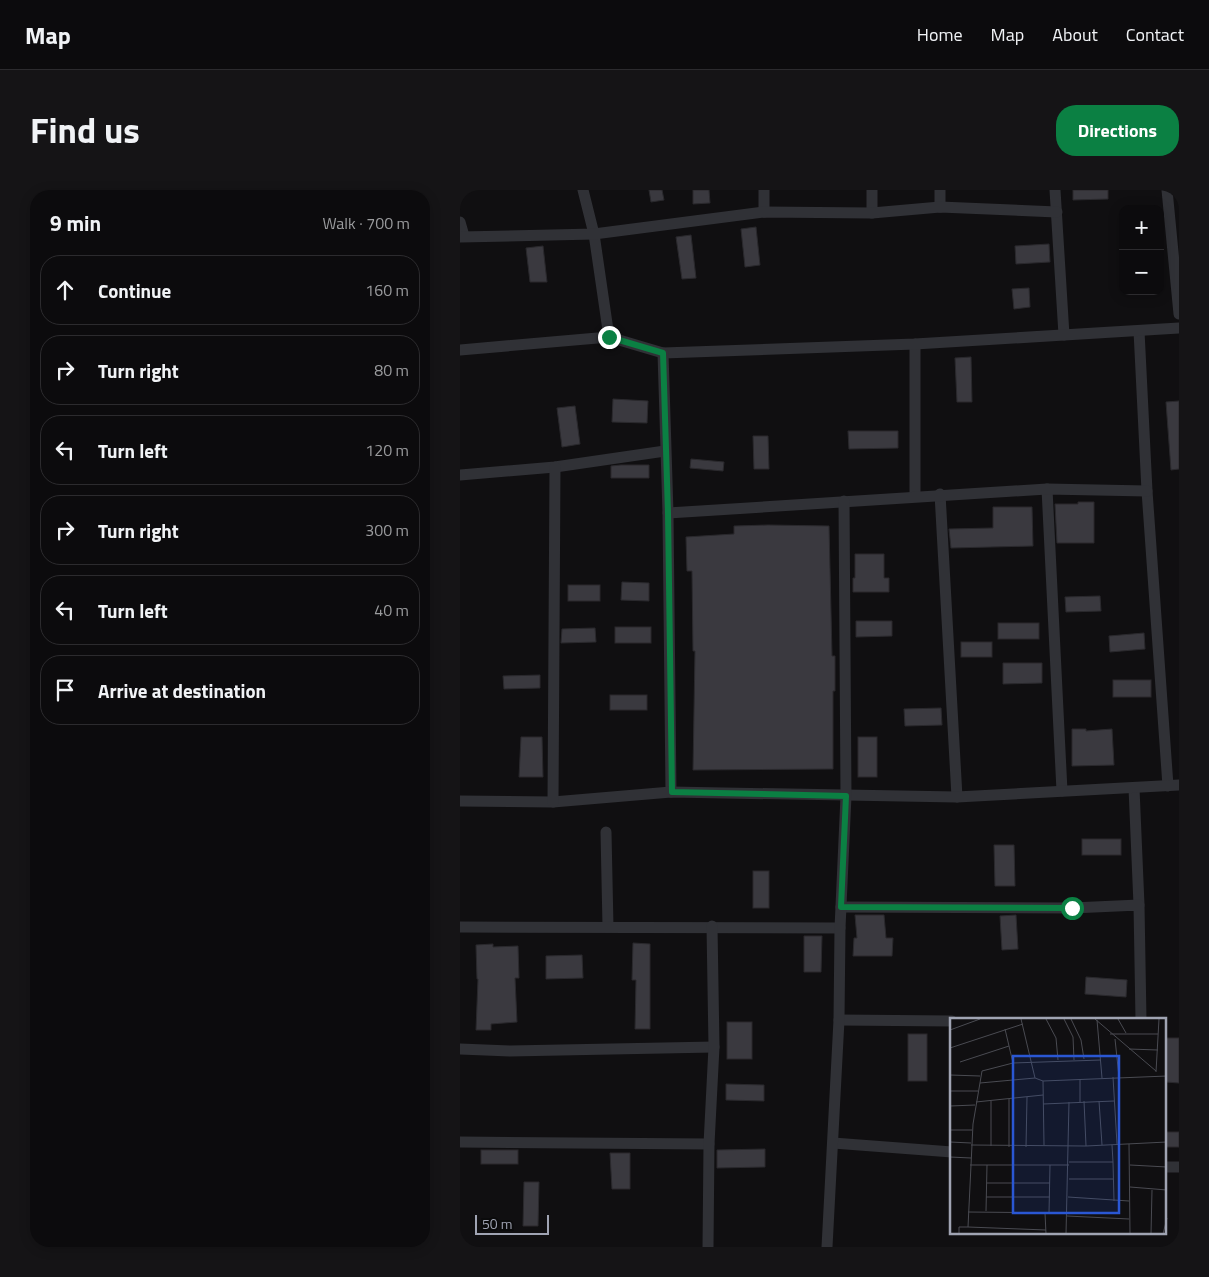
<!DOCTYPE html>
<meta charset="utf-8">
<style>
body{margin:0;font-family:"Titillium Web",sans-serif;background:#151416;color:#f1f3f6}
.controls{position:absolute;right:15px;top:15px;display:grid;overflow:hidden;border-radius:10px;box-shadow:0 2px 12px #0003}
.controls button{width:45px;height:45px;display:grid;place-items:center;padding:0;border:0;border-bottom:1px solid #2c2b2e;background:#0c0b0d;color:#f1f3f6;font:25px sans-serif}
.scale{position:absolute;left:15px;bottom:12px;width:74px;box-sizing:border-box;padding-left:5px;border:2px solid #a0a4b3;border-top:0;font-size:14px;line-height:18px;white-space:nowrap;color:#a0a4b3;-webkit-text-stroke:4px #0b0b0c;paint-order:stroke}
.stop{position:absolute;width:15px;height:15px;margin:-11px;border:4px solid #0b8043;border-radius:50%;background:#fff}
.stop.end{background:#0b8043;border-color:#fff;box-shadow:0 1px 5px #0008}
.list{margin:0;padding:0;list-style:none}
h2{display:flex;justify-content:space-between;align-items:center;height:65px;margin:0;padding:0 20px;font-size:21px}
h2 small{font-size:16px;font-weight:400;color:#9a9b9d}
.list li{display:grid;grid-template-columns:32px 1fr auto;gap:15px;align-items:center;box-sizing:border-box;height:70px;margin:0 10px 10px;padding:0 10px;border:1px solid #2c2b2e;border-radius:20px}
.list b{display:block;font-size:19px;white-space:nowrap}
.list em{font-size:16px;font-style:normal;color:#9a9b9d}
.icon{flex:none;width:28px;height:28px;fill:none;stroke:currentColor;stroke-width:2;stroke-linecap:round;stroke-linejoin:round}
.map{position:relative;flex:none;width:719px;height:1057px;overflow:hidden;border-radius:20px}
header{display:flex;align-items:center;gap:30px;box-sizing:border-box;height:70px;padding:0 25px;background:#0c0b0d;border-bottom:1px solid #2c2b2e}
header strong{font-size:24px}
nav{display:flex;gap:28px;margin-inline-start:auto;font-size:18px}
.intro{display:flex;align-items:center;justify-content:space-between;box-sizing:border-box;height:120px;padding:0 30px}
h1{margin:0;font-size:35px}
.button{padding:12px 22px;border-radius:20px;background:#0b8043;color:#fff;font-size:18px;font-weight:700}
main{display:flex;gap:30px;padding:0 30px}
aside{flex:1;background:#0c0b0d;border-radius:20px;box-shadow:0 2px 12px #0003}
.map>svg:first-child{display:block}
.building{fill:#3a393f;stroke:#2a292d}
.lines{fill:none;stroke-linecap:round;stroke-linejoin:round}
.minor{stroke:#303136;stroke-width:11}
.route{stroke:#0b8043;stroke-width:6}
.inset-road{fill:none;stroke:#4a4b52;stroke-width:1}
.view{fill:#2a57d4;fill-opacity:0.15;stroke:#2a57d4;stroke-width:2.5}
.inset-edge{fill:none;stroke:#a0a4b3;stroke-width:2.5}
</style>
<header>
<strong>Map</strong>
<nav><a>Home</a><a>Map</a><a>About</a><a>Contact</a></nav>
</header>
<div class="intro"><h1>Find us</h1><a class="button">Directions</a></div>
<main>
<aside>
<h2>9 min<small>Walk · 700 m</small></h2>
<ul class="list">
<li><svg class="icon" aria-label="ahead" viewBox="0 0 24 24"><path d="M12 20V5M6 11l6-6 6 6"/></svg><div><b>Continue</b></div><em>160 m</em></li>
<li><svg class="icon" aria-label="right" viewBox="0 0 24 24"><path d="M7 20v-9h11M14 6l5 5-5 5"/></svg><div><b>Turn right</b></div><em>80 m</em></li>
<li><svg class="icon" aria-label="left" viewBox="0 0 24 24"><path d="M17 20v-9H6M10 6l-5 5 5 5"/></svg><div><b>Turn left</b></div><em>120 m</em></li>
<li><svg class="icon" aria-label="right" viewBox="0 0 24 24"><path d="M7 20v-9h11M14 6l5 5-5 5"/></svg><div><b>Turn right</b></div><em>300 m</em></li>
<li><svg class="icon" aria-label="left" viewBox="0 0 24 24"><path d="M17 20v-9H6M10 6l-5 5 5 5"/></svg><div><b>Turn left</b></div><em>40 m</em></li>
<li><svg class="icon" aria-label="arrive" viewBox="0 0 24 24"><path d="M6 21V4h12l-3 4 3 4H6"/></svg><div><b>Arrive at destination</b></div></li>
</ul>
</aside>
<div class="map">
<svg width="719" height="1057" viewBox="0 0 719 1057">
<rect width="100%" height="100%" fill="#100f11"/>
<!-- building -->
<g class="building">
<polygon points="189,0 202,0 204,10 191,12"/>
<polygon points="233,0 249,0 250,13 233,14"/>
<polygon points="613,0 648,0 648,9 613,10"/>
<polygon points="296,37 300,75 285,77 281,39"/>
<polygon points="231,45 236,88 222,89 216,47"/>
<polygon points="589,54 590,72 556,74 555,56"/>
<polygon points="83,56 87,92 70,92 66,58"/>
<polygon points="569,98 570,117 554,119 552,99"/>
<polygon points="511,167 512,212 497,212 495,168"/>
<polygon points="153,209 188,211 187,233 152,232"/>
<polygon points="719,211 719,279 711,280 706,212"/>
<polygon points="115,216 120,254 102,257 97,218"/>
<polygon points="388,241 438,241 438,258 389,259"/>
<polygon points="293,246 308,246 309,279 294,279"/>
<polygon points="231,269 264,272 263,281 230,278"/>
<polygon points="161,275 189,275 189,288 151,288 151,276"/>
<polygon points="618,312 634,312 634,353 597,353 595,314 618,314"/>
<polygon points="533,317 572,317 573,356 491,358 489,339 533,338"/>
<polygon points="308,335 369,336 372,466 375,466 375,501 373,501 373,579 233,580 235,461 233,461 232,381 227,381 226,347 274,344 274,336"/>
<polygon points="395,364 424,364 424,388 429,388 429,402 393,402 393,388 395,388"/>
<polygon points="162,392 189,393 189,411 161,410"/>
<rect x="108" y="395" width="32" height="16"/>
<polygon points="640,406 641,421 606,422 605,407"/>
<polygon points="396,431 432,431 432,446 396,447"/>
<rect x="538" y="433" width="41" height="16"/>
<rect x="155" y="437" width="36" height="16"/>
<polygon points="135,438 136,452 101,453 102,439"/>
<polygon points="684,443 685,459 650,462 649,446"/>
<rect x="501" y="452" width="31" height="15"/>
<polygon points="543,473 582,473 582,493 543,494"/>
<polygon points="80,485 80,498 44,499 43,486"/>
<rect x="653" y="490" width="38" height="17"/>
<rect x="150" y="505" width="37" height="15"/>
<polygon points="481,518 482,535 445,536 444,519"/>
<polygon points="612,539 626,539 626,541 652,539 654,575 612,576"/>
<polygon points="61,547 82,547 83,587 59,587"/>
<rect x="398" y="547" width="19" height="40"/>
<rect x="622" y="649" width="39" height="16"/>
<polygon points="534,655 554,655 555,696 535,696"/>
<rect x="293" y="681" width="16" height="37"/>
<polygon points="395,725 424,725 426,748 433,748 432,766 393,766 394,748 397,748"/>
<polygon points="556,725 558,759 542,760 540,726"/>
<polygon points="344,746 362,746 361,782 344,782"/>
<polygon points="173,753 190,754 190,839 175,839 176,790 172,790"/>
<polygon points="33,754 33,757 58,756 59,788 55,788 57,832 31,834 31,840 16,840 18,789 17,789 16,755"/>
<polygon points="122,765 123,788 86,789 86,766"/>
<polygon points="626,787 667,790 666,807 625,804"/>
<rect x="267" y="832" width="25" height="37"/>
<rect x="448" y="844" width="19" height="47"/>
<polygon points="705,848 719,848 719,893 705,892"/>
<polygon points="266,894 304,895 304,911 266,910"/>
<rect x="705" y="942" width="14" height="15"/>
<polygon points="305,959 305,977 257,978 257,960"/>
<rect x="21" y="960" width="37" height="14"/>
<polygon points="150,963 170,963 170,999 152,999"/>
<polygon points="64,992 79,992 78,1036 63,1036"/>
</g>
<g class="lines">
<!-- minor -->
<g class="minor">
<polyline points="123,0 134,44 149,147"/>
<polyline points="304,0 304,22"/>
<polyline points="412,0 412,23"/>
<polyline points="480,0 480,17"/>
<polyline points="595,0 604,145"/>
<polyline points="707,0 719,124"/>
<polyline points="0,32 4,46"/>
<polyline points="0,47 134,44 304,22 412,23 480,17 597,22"/>
<polyline points="679,141 687,301 708,596"/>
<polyline points="455,154 455,306"/>
<polyline points="0,160 149,147 203,163 455,154 719,138"/>
<polyline points="203,163 208,323 211,602"/>
<polyline points="0,285 95,277 205,261"/>
<polyline points="587,299 602,601"/>
<polyline points="480,304 497,607"/>
<polyline points="208,323 587,299 687,301"/>
<polyline points="674,598 679,715"/>
<polyline points="0,611 93,612 211,602 497,607 719,595"/>
<polyline points="93,612 95,277"/>
<polyline points="146,642 148,737"/>
<polyline points="381,717 612,718 679,715 681,830"/>
<polyline points="0,737 380,738"/>
<polyline points="379,830 492,831"/>
<polyline points="0,859 50,861 254,857"/>
<polyline points="0,952 249,954"/>
<polyline points="373,953 492,962"/>
<polyline points="705,977 719,977"/>
<polyline points="248,1057 249,954 254,857 252,736"/>
<polyline points="367,1057 379,830 380,738 386,606 384,311"/>
</g>
</g>
<g class="lines">
<!-- route -->
<polyline class="route" points="149,147 203,163 208,323 212,602 386,606 381,717 612,718"/>
</g>
<!-- overview -->
<g transform="translate(490 828)">
<rect width="216" height="216" fill="#100f11"/>
<path class="inset-road" d="M 71,1 L 85,60M 96,1 L 106,20 L 108,42M 114,1 L 123,19 L 124,42M 121,1 L 131,22 L 134,41M 145,1 L 206,53M 168,1 L 176,15M 147,2 L 152,60M 55,11 L 63,45M 0,12 L 30,1M 160,16 L 208,16M 165,21 L 169,59M 0,30 L 73,6M 179,31 L 208,32M 10,44 L 59,28M 206,54 L 209,1M 0,57 L 30,58M 163,59 L 167,126M 130,61 L 130,84M 93,63 L 94,127M 30,65 L 85,60 L 93,63 L 217,58M 0,73 L 28,73M 59,81 L 59,129M 134,83 L 136,128M 149,83 L 152,127M 26,84 L 93,77M 93,86 L 164,83M 0,88 L 25,87M 0,112 L 22,112M 0,124 L 21,125M 179,126 L 180,216M 21,127 L 136,128 L 217,124M 162,127 L 163,144M 41,128 L 41,83M 76,129 L 77,79M 0,139 L 21,140M 119,144 L 163,144 L 164,183M 20,147 L 119,147M 180,147 L 217,149M 119,161 L 163,161M 37,165 L 100,165M 180,169 L 217,172M 36,179 L 100,179M 118,179 L 179,183M 36,193 L 37,147M 18,194 L 117,195M 95,195 L 96,216M 99,195 L 100,147M 117,198 L 179,201M 18,209 L 96,212M 9,216 L 9,209 L 18,209 L 23,106 L 32,53 L 63,45 L 151,42M 116,216 L 119,84M 201,216 L 202,172M 213,216 L 217,200"/>
<path class="view" d="M 63,38 L 169,38 L 169,195 L 63,195 Z"/>
<rect width="216" height="216" class="inset-edge"/>
</g>
</svg>
<div class="controls">
<button>+</button>
<button>−</button>
</div>
<div class="scale">50 m</div>
<div class="stop" style="left:612px;top:718px"></div>
<div class="stop end" style="left:149px;top:147px"></div>
</div>
</main>
